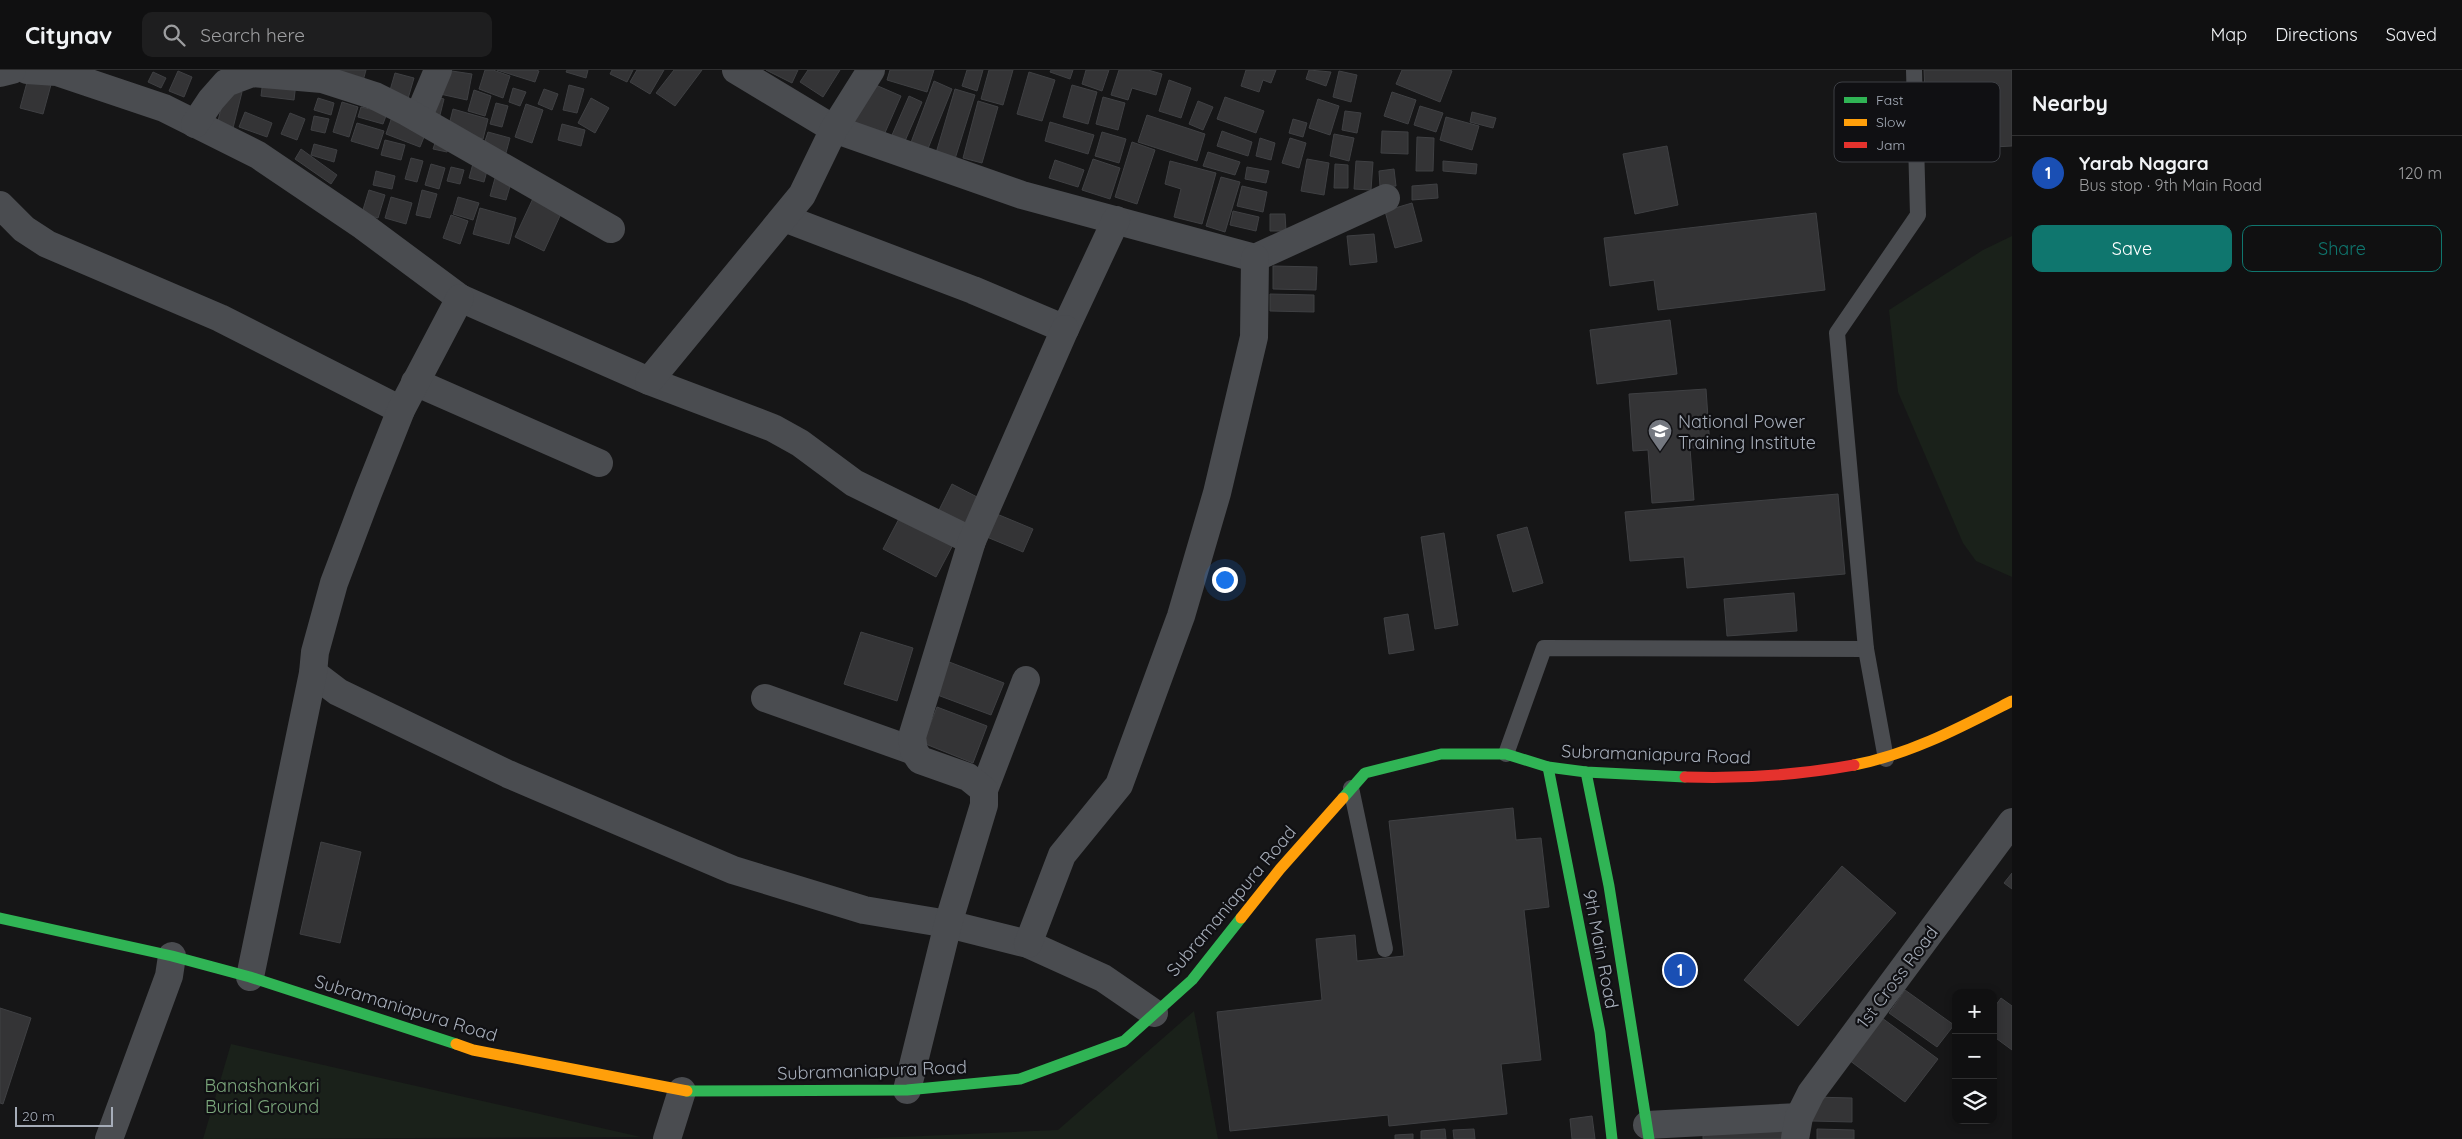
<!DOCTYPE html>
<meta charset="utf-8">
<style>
body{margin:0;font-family:Quicksand,sans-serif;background:#1e1e1f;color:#f1f3f6}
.controls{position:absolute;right:15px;bottom:15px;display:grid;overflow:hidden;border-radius:10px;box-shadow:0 2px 8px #0003}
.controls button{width:45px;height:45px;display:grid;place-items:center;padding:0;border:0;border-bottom:1px solid #303031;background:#101011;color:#f1f3f6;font:25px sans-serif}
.scale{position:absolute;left:15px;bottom:12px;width:98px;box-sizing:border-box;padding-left:5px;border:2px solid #a6adb9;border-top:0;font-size:14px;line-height:18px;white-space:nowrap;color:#a6adb9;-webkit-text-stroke:4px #101013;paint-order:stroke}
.you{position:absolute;left:1224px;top:509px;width:18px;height:18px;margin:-12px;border:4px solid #fff;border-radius:50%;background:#1a73e8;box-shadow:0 0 0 8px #1a73e833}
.badge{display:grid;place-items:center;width:32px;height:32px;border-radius:50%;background:#0f766e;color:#fff;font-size:16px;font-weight:700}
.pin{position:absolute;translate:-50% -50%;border:2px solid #fff;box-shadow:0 1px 5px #0006}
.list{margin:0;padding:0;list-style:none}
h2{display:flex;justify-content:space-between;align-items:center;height:65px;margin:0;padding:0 20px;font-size:21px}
h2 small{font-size:16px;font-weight:400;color:#9c9d9f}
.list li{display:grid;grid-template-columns:32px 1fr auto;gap:15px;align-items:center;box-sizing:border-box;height:75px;padding:0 20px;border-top:1px solid #303031}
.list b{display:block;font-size:19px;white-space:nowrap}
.list p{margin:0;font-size:16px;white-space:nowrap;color:#9c9d9f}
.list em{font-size:16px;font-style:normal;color:#9c9d9f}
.actions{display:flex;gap:10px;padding:15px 20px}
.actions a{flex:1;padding:11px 0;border:1px solid #0f766e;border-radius:10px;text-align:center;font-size:18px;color:#0f766e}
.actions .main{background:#0f766e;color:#fff}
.icon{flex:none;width:28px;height:28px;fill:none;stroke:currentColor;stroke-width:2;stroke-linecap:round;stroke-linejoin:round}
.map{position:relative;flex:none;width:2012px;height:1069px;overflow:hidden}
header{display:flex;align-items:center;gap:30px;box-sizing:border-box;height:70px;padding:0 25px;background:#101011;border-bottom:1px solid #303031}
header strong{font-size:24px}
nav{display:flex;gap:28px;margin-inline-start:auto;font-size:18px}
.search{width:350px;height:45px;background:#1e1e1f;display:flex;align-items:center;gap:12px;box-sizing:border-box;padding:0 18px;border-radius:10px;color:#9c9d9f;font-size:19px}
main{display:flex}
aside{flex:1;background:#101011}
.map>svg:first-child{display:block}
.green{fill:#1a211a}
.building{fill:#343436;stroke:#3f4043}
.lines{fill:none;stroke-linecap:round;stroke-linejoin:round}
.lane{stroke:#4a4c50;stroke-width:16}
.street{stroke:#4a4c50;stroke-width:28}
.fast{stroke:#30b455;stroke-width:11}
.slow{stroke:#ff9f0a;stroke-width:11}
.jam{stroke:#e5322d;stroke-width:11}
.labels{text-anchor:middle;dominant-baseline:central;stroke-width:4.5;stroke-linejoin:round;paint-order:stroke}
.poi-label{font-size:18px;fill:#a6adb9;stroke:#101013;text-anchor:start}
.street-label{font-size:18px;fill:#a6adb9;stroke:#101013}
.park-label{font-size:18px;fill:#7ba67b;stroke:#101013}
.key{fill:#101013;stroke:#3d3f45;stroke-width:1}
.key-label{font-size:14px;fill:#a6adb9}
</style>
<header>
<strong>Citynav</strong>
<div class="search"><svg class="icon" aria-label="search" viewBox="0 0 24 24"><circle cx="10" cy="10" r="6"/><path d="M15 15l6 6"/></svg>Search here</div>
<nav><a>Map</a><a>Directions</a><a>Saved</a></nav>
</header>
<main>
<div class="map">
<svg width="2012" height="1069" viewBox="0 0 2012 1069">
<rect width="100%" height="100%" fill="#161617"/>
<!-- green -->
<g class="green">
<polygon points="2012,166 2012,507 1976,491 1963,473 1898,322 1889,240 1983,180"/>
<polygon points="1194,941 1218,1069 855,1069 1058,1060"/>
<polygon points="231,974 641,1067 203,1069"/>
</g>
<!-- building -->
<g class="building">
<polygon points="335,0 366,0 363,11"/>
<polygon points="445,0 472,4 467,30 440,24"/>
<polygon points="485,0 493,0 510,6 503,28 479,19"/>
<polygon points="497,0 536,0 539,1 535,12"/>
<polygon points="567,0 588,0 586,8 566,2"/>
<polygon points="612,0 633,0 627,12 610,4"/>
<polygon points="637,0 664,0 650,24 630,12"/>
<polygon points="674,0 702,0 675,36 656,23"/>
<polygon points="766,0 798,0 792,13"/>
<polygon points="808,0 840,0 823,27 800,12"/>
<polygon points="890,0 934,0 927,22 887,10"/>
<polygon points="967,0 983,0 977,21 962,16"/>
<polygon points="989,0 1013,0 1003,35 981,29"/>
<polygon points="1051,0 1073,0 1070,9 1050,2"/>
<polygon points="1086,0 1109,0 1102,21 1082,14"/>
<polygon points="1119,0 1148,0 1162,4 1156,25 1132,18 1128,30 1111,25"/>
<polygon points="1246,0 1276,0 1271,13 1263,10 1259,22 1241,16"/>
<polygon points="1309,0 1331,2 1326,16 1306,9"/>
<polygon points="1402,0 1450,0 1452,1 1440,32 1396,14"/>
<polygon points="1924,0 2012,0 2012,76 1954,79 1953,42 1926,42"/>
<polygon points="178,1 192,7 184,27 169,21"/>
<polygon points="1339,1 1357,5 1351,32 1333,27"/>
<polygon points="153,2 166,8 161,18 148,12"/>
<polygon points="1029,2 1055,10 1042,51 1017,44"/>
<polygon points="395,3 414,8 407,32 388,27"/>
<polygon points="29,5 52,11 43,44 20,38"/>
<polygon points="263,10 296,13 294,30 261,26"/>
<polygon points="1169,10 1191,18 1181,48 1159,41"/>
<polygon points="934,11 952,19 927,81 910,75"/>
<polygon points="871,13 901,26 884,65 854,52"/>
<polygon points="569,15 584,19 577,43 563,40"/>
<polygon points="1072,15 1097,22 1088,54 1063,47"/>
<polygon points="226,18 242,22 233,58 217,55"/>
<polygon points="513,18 526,22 520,36 509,32"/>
<polygon points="544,19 558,24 552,40 538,34"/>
<polygon points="955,19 975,25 955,89 936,83"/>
<polygon points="474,20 491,26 485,46 468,41"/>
<polygon points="1392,22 1416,30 1408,54 1384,46"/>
<polygon points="909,26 922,32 905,71 892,65"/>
<polygon points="436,27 444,29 440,45 433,44"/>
<polygon points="1103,27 1125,33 1118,60 1096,54"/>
<polygon points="1225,27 1264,41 1256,63 1217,49"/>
<polygon points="318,28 334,33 331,45 314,40"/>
<polygon points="591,28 609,38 595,63 578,53"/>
<polygon points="1318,29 1339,36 1330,65 1309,58"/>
<polygon points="978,31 998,37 982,93 963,88"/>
<polygon points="1198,31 1213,37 1203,60 1189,54"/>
<polygon points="342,32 358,37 349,67 333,62"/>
<polygon points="496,33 508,36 502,57 490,54"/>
<polygon points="526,34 543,40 532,73 515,67"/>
<polygon points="1420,36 1443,43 1436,62 1414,55"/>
<polygon points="361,37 387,43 383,54 358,47"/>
<polygon points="453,39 488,49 483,69 448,59"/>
<polygon points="1345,41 1361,43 1357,63 1342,60"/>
<polygon points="245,42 272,53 267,67 239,57"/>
<polygon points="1472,42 1496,48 1493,58 1470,52"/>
<polygon points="290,43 305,49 297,70 281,64"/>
<polygon points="393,44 428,57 420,77 386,64"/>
<polygon points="1147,45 1205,64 1197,91 1138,72"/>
<polygon points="314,46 329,49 325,63 311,60"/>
<polygon points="1446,47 1479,56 1472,80 1440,70"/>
<polygon points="1293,49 1307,53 1303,67 1289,63"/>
<polygon points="1050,52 1094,65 1088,84 1045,71"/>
<polygon points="357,53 384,61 378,79 351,71"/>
<polygon points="562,54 585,60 581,76 558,70"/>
<polygon points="1222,61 1252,72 1248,86 1217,76"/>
<polygon points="1382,61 1408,62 1408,84 1381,83"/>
<polygon points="488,62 510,68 506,83 483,77"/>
<polygon points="1102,62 1126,69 1119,93 1095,86"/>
<polygon points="1334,64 1354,68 1349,91 1330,86"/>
<polygon points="437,67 450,71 447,82 433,79"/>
<polygon points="1417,67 1434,68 1433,101 1416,101"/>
<polygon points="1260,68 1275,73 1271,90 1256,86"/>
<polygon points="1290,68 1306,73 1299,98 1282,93"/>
<polygon points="385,70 405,75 401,90 381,85"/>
<polygon points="1132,72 1155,80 1137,134 1115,127"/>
<polygon points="314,74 337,80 334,92 311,85"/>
<polygon points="1667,76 1678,135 1635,144 1623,84"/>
<polygon points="301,79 337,105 331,114 295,89"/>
<polygon points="1208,82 1240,92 1235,105 1203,96"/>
<polygon points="411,88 423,91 417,112 405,109"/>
<polygon points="1093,89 1120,98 1110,129 1082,120"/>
<polygon points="1307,89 1329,93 1324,125 1301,121"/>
<polygon points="474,90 489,93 484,112 469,108"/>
<polygon points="1055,90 1084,100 1078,117 1049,108"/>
<polygon points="1170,91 1216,103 1202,154 1174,147 1181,119 1165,114"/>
<polygon points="1356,91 1373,92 1371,120 1354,119"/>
<polygon points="1443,91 1477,94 1476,104 1443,101"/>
<polygon points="431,94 445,98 439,119 425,115"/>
<polygon points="1335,94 1348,95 1348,118 1334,118"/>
<polygon points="451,97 464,100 460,114 447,111"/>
<polygon points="1247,97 1269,101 1266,113 1245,109"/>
<polygon points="1394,99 1396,116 1380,117 1379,101"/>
<polygon points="376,101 395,106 392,119 373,115"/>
<polygon points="497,101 513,106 506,130 490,126"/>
<polygon points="1221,107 1240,112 1225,162 1206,156"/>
<polygon points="1437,114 1438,128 1412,130 1412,116"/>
<polygon points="1242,116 1267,122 1263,142 1237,136"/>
<polygon points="369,120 385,125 378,148 362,143"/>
<polygon points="422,120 437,124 430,148 416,145"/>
<polygon points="536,122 565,135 544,181 515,167"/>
<polygon points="391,127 412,133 406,154 385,148"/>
<polygon points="458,127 479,133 473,150 453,144"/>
<polygon points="1412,133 1422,171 1395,178 1385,141"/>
<polygon points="480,138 516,148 509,174 473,164"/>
<polygon points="1233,141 1259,147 1256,161 1230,155"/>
<polygon points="1816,143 1825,220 1658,240 1654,210 1610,216 1604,168"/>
<polygon points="1270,144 1285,144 1286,161 1270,161"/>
<polygon points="451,145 468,151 460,174 443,168"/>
<polygon points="1374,164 1377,192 1350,195 1347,166"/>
<polygon points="1273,196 1317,197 1316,220 1273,219"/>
<polygon points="1270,224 1314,225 1314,242 1270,241"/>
<polygon points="1670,250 1677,304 1597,314 1590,260"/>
<polygon points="1706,319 1710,377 1690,378 1694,430 1652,433 1648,380 1633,381 1629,324"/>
<polygon points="952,414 979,428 964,456 938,442"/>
<polygon points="1838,424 1845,504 1687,518 1684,487 1630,491 1625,442"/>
<polygon points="992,442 1033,459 1023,482 982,465"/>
<polygon points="902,443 955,471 936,507 883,479"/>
<polygon points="1527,457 1543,513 1513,522 1497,465"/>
<polygon points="1444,463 1458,555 1435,559 1421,467"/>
<polygon points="1794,523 1797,561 1727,566 1724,529"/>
<polygon points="1408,544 1414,580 1389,584 1384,548"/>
<polygon points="861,562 913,578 897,631 844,614"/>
<polygon points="944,590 1004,613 991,645 932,623"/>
<polygon points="937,637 987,656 973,693 923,673"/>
<polygon points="1513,738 1516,770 1541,768 1549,837 1524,840 1541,990 1501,994 1507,1044 1389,1056 1388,1045 1230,1061 1217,942 1322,930 1316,869 1355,865 1357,891 1404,886 1389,751"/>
<polygon points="321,772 361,782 340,873 300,864"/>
<polygon points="1842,796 1896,843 1798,956 1744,910"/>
<polygon points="2012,803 2012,819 2004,813"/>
<polygon points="1905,920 1954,955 1937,977 1889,943"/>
<polygon points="2001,928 2012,936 2012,980 1993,966 1993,939"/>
<polygon points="0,938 31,948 3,1034 0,1033"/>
<polygon points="1882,948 1938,989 1905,1032 1849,990"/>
<polygon points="1813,1027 1852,1028 1852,1052 1812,1051"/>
<polygon points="1592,1046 1595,1069 1572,1069 1570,1049"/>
<polygon points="1445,1059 1446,1069 1421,1069 1421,1061"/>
<polygon points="1474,1059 1475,1069 1454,1069 1453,1060"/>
<polygon points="1782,1059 1782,1069 1703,1069 1703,1061"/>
<polygon points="1817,1059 1854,1060 1854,1069 1817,1069"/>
<polygon points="1413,1064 1413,1069 1395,1069 1395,1065"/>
</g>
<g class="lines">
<!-- lane -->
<g class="lane">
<polyline points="1506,684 1544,578 1866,579"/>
<polyline points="1886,689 1866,579 1837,263 1918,145 1914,0"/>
<polyline points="1351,718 1385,879"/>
</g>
<!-- street -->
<g class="street">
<polyline points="27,0 57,2 164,38 258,85 363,156 460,228 649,311 773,358 800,373 854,413 972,471"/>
<polyline points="736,0 834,59 1022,125 1255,188 1386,128"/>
<polyline points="0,3 12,0"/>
<polyline points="418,48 438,0"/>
<polyline points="195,54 211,30 226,13 252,3 322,9 375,26 407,42 611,159"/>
<polyline points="0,135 24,159 47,174 220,248 401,340"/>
<polyline points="784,148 973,220 1065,259 1116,150"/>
<polyline points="649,311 802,125 834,59 871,0"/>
<polyline points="415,312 599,393"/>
<polyline points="313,603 338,622 508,704 733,800 864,840 948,854 1028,874 1103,908 1154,943"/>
<polyline points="765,628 914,681"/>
<polyline points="984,720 1026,610"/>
<polyline points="1028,874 1062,785 1119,715 1181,546 1217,423 1254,267 1255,188"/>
<polyline points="250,907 313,603 315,582 334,513 368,423 401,340 460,228"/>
<polyline points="907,1020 948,854 984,735 984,720 968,707 920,690 914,681 912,667 972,471 1065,259"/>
<polyline points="1647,1055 1799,1047"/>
<polyline points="109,1069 169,906 172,886"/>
<polyline points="667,1069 682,1021"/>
<polyline points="1795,1069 1799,1047 1811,1023 2012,752"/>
</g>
<!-- fast -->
<g class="fast">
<polyline points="1548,697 1600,962 1612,1069"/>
<polyline points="1586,702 1609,816 1649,1069"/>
<polyline points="1343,728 1365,703 1441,684 1506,684 1548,697 1586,702 1685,707"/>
<polyline points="0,848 172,886 250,907 456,974"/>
<polyline points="687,1021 907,1020 1020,1009 1124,971 1192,910 1241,848"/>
</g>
<!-- slow -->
<g class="slow">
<path d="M 1854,695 C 1911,684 1961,657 2012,631"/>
<polyline points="1241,848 1280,799 1343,728"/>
<polyline points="456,974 473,980 687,1021"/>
</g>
<!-- jam -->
<path class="jam" d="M 1685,707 C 1742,709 1798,705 1854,695"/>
</g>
<!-- icons -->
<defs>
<symbol id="university-pin" viewBox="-11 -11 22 30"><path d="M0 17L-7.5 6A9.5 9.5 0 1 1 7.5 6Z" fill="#747880" stroke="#101013"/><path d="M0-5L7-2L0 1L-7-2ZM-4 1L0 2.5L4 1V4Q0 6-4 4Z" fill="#fff"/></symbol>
</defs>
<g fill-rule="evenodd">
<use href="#university-pin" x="1646" y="347" width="28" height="38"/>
</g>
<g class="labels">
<!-- poi labels -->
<g class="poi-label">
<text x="1678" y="351">National Power<tspan x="1678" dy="21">Training Institute</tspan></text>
</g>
<!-- street labels -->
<g class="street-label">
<text transform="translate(1656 684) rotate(2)">Subramaniapura Road</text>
<text transform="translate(1231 831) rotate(-50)">Subramaniapura Road</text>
<text transform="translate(1601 879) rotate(79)">9th Main Road</text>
<text transform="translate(1897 907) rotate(-53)">1st Cross Road</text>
<text transform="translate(406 938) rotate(17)">Subramaniapura Road</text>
<text transform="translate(872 1000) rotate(-2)">Subramaniapura Road</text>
</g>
<!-- park labels -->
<g class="park-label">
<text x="262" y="1015">Banashankari<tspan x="262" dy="21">Burial Ground</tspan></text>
</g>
</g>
<!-- legend -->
<rect x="1834" y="12" width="166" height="80" rx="8" class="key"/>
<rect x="1844" y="27" width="23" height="6" fill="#30b455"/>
<rect x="1844" y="49" width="23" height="7" fill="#ff9f0a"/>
<rect x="1844" y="72" width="23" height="6" fill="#e5322d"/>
<g class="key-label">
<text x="1876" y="35">Fast</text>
<text x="1876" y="57">Slow</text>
<text x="1876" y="80">Jam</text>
</g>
</svg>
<div class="controls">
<button>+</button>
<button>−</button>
<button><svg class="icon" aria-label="layers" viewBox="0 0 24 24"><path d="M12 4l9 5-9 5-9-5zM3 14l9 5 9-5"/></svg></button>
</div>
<div class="scale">20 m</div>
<div class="you"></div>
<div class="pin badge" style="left:1680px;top:900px;background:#1a4fb4">1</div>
</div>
<aside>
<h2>Nearby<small></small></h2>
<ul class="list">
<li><span class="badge" style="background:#1a4fb4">1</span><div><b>Yarab Nagara</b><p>Bus stop · 9th Main Road</p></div><em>120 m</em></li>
</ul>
<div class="actions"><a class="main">Save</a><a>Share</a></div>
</aside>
</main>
